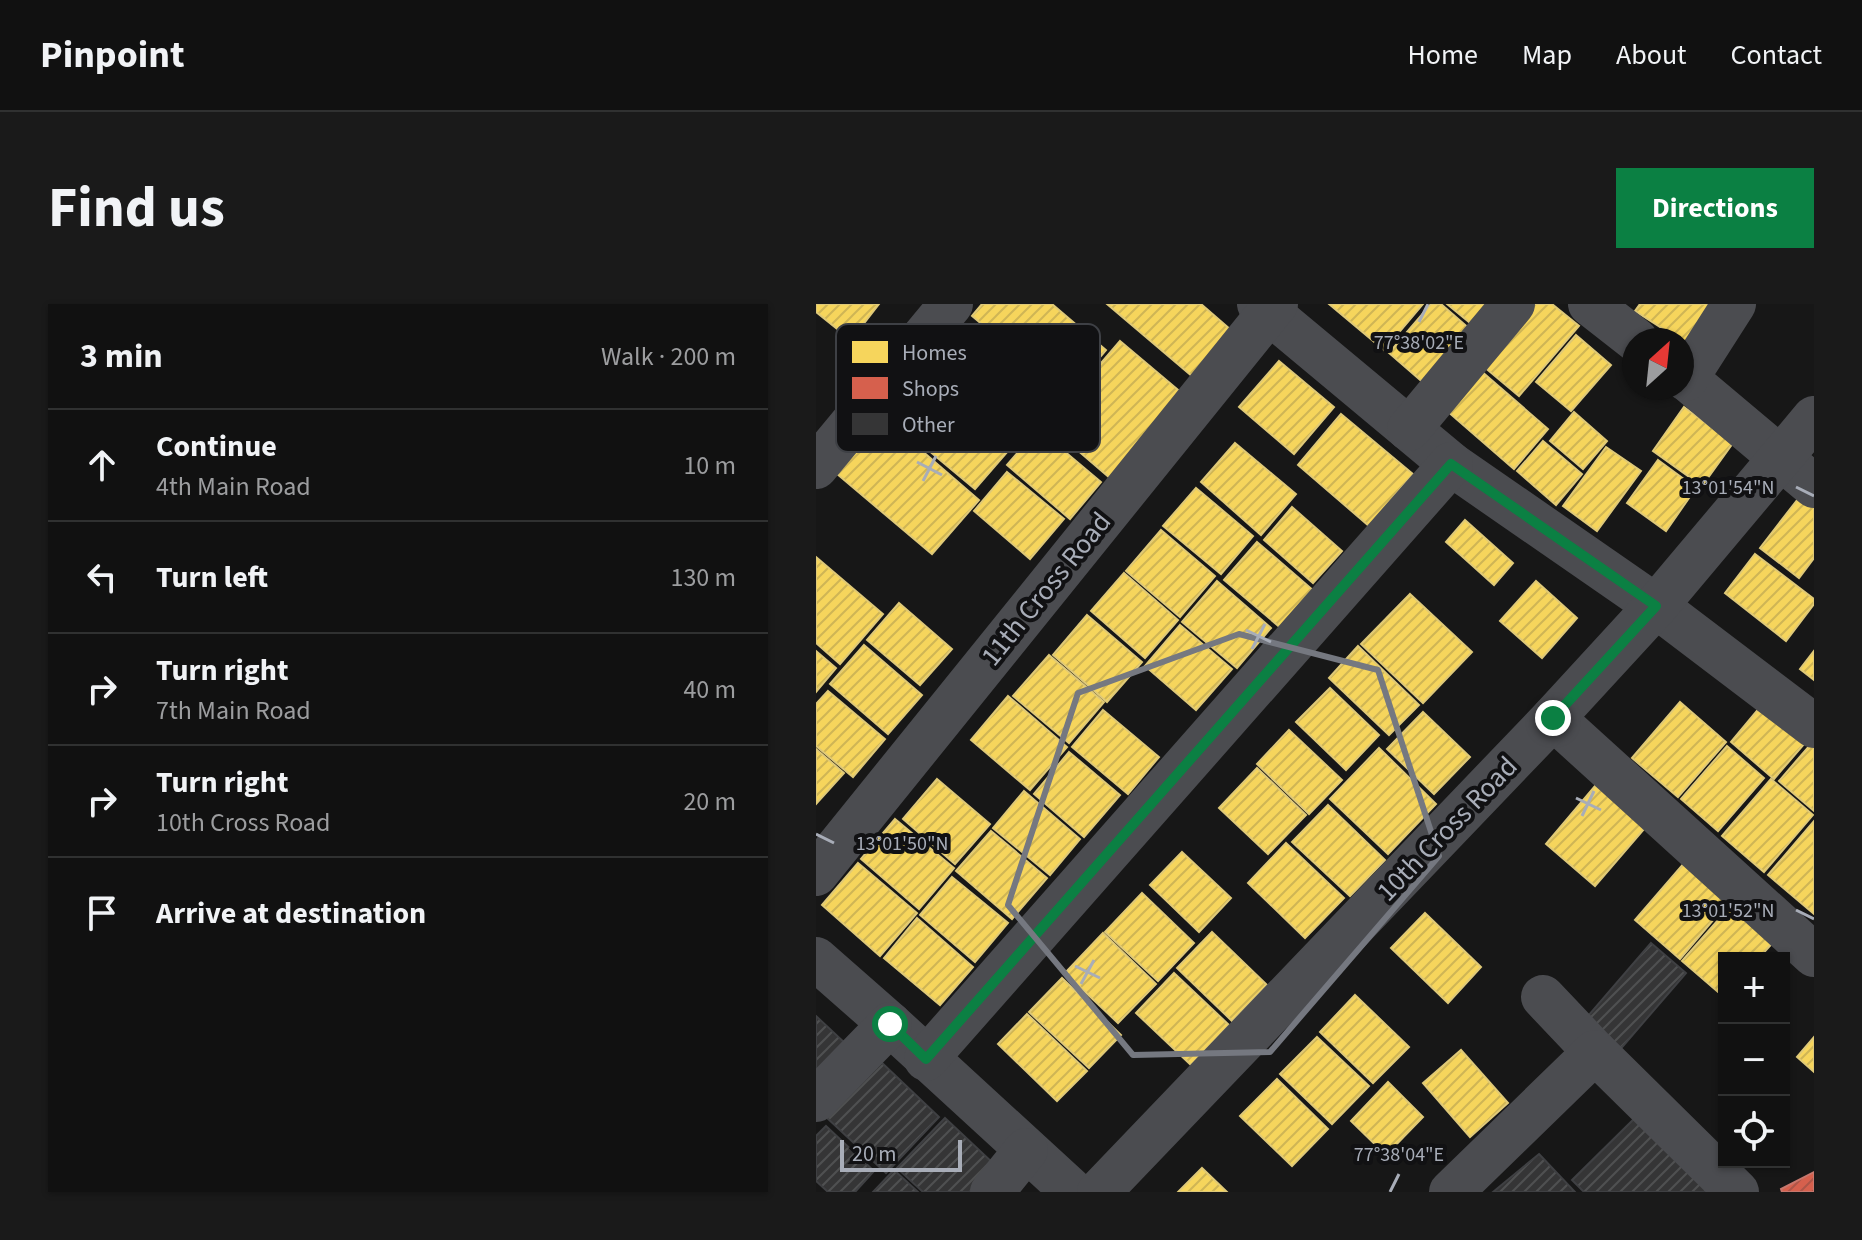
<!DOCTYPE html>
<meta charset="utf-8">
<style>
body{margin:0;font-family:"Source Sans 3",sans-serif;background:#1a1a1a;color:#f1f3f6}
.controls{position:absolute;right:24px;bottom:24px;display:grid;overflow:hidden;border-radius:0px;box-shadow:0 2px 6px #0004}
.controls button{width:72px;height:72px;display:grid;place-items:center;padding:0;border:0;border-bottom:2px solid #303131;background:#111;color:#f1f3f6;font:40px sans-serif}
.compass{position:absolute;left:806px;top:24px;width:72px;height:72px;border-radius:50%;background:#111;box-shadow:0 2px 6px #0004;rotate:27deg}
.scale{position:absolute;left:24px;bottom:20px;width:122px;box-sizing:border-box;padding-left:8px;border:4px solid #a8adb8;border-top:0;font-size:22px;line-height:28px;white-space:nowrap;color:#a8adb8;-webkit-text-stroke:6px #111113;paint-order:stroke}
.stop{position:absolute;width:24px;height:24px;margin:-18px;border:6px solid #0b8043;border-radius:50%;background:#fff}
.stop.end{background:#0b8043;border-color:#fff;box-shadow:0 2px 8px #0008}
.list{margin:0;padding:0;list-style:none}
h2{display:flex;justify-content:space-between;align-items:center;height:104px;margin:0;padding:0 32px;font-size:34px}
h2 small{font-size:26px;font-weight:400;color:#9c9d9f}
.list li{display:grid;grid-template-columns:52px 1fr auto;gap:24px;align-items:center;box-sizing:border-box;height:112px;padding:0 32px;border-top:2px solid #303131}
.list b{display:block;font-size:30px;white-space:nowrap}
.list p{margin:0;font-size:26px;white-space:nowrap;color:#9c9d9f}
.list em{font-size:26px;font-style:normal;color:#9c9d9f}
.icon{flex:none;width:44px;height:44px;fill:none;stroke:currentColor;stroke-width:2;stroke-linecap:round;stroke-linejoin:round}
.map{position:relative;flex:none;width:998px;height:888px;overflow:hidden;border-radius:0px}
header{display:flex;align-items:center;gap:48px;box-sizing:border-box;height:112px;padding:0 40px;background:#111;border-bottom:2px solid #303131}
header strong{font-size:38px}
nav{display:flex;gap:44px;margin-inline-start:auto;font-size:28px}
.intro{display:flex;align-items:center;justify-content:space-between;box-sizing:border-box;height:192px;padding:0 48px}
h1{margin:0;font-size:56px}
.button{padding:20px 36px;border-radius:0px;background:#0b8043;color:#fff;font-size:28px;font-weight:700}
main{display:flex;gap:48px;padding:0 48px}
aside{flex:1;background:#111;border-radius:0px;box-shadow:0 2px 6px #0004}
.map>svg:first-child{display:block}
.homes{fill:url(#homes-hatch);stroke:#dfc978;stroke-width:2}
.shops{fill:url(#shops-hatch);stroke:#c8776d;stroke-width:2}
.building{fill:url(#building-hatch);stroke:#3f4043;stroke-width:2}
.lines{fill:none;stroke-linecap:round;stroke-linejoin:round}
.minor{stroke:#4b4c50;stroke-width:44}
.route{stroke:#0b8043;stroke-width:10}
.marked{fill:none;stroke:#757880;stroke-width:6;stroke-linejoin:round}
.ticks{fill:none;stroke:#a8adb8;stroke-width:3}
.labels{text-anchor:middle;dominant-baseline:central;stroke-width:8;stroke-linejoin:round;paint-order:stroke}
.street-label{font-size:28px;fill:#a8adb8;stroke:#111113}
.key{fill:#111113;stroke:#3e4045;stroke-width:2}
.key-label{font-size:22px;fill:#a8adb8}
.ticks-label{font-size:20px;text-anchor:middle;fill:#a8adb8;stroke:#111113;stroke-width:8;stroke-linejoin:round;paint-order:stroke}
</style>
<header>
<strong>Pinpoint</strong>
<nav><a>Home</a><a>Map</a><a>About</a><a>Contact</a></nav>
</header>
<div class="intro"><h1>Find us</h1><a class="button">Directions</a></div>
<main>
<aside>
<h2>3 min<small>Walk · 200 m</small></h2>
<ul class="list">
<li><svg class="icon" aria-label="ahead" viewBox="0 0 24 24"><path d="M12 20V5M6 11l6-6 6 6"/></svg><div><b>Continue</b><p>4th Main Road</p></div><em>10 m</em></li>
<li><svg class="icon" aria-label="left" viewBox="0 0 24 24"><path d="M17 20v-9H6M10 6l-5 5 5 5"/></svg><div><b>Turn left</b></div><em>130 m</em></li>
<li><svg class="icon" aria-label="right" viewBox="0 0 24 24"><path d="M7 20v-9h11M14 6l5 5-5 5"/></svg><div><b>Turn right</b><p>7th Main Road</p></div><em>40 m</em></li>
<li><svg class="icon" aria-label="right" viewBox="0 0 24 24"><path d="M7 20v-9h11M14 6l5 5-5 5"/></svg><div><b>Turn right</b><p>10th Cross Road</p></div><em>20 m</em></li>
<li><svg class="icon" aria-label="arrive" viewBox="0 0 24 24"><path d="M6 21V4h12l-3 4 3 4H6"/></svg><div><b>Arrive at destination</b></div></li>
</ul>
</aside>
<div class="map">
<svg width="998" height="888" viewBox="0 0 998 888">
<defs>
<pattern id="homes-hatch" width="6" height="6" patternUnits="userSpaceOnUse" patternTransform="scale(2)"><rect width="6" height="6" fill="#f6d55c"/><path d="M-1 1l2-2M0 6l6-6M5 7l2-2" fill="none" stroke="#cfb555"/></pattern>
<pattern id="shops-hatch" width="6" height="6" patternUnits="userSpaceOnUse" patternTransform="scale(2)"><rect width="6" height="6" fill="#d6604d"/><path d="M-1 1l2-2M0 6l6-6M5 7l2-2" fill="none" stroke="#ad5548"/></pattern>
<pattern id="building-hatch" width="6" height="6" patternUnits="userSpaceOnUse" patternTransform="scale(2)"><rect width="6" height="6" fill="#353536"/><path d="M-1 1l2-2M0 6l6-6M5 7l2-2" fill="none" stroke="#4f5051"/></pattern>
</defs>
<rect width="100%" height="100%" fill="#171717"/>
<!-- homes -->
<g class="homes">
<polygon points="0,0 63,0 35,36 0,8"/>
<polygon points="166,0 236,0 290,46 251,92 156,12"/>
<polygon points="291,0 385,0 422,32 383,78"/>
<polygon points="513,0 607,0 568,46"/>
<polygon points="615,0 625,0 663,33 617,87 573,49"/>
<polygon points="631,0 687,0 664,27"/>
<polygon points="710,0 736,0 763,22 703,92 661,57"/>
<polygon points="824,0 901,0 874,42 819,7"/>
<polygon points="760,31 795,61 755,107 720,78"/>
<polygon points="304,37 367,90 294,174 232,121"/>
<polygon points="117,56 205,132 159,185 70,111"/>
<polygon points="463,57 518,103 478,150 423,103"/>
<polygon points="657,60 732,125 698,165 623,100"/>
<polygon points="868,103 917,139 886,182 837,147"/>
<polygon points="758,108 791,137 767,165 734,137"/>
<polygon points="525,110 597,170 553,222 482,161"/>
<polygon points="68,114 163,196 116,250 21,170"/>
<polygon points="222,125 285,178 254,215 191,161"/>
<polygon points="727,137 766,170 740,201 701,167"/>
<polygon points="419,139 480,190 445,231 385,178"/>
<polygon points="790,143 825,167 781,227 747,202"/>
<polygon points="842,156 880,184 850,227 811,199"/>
<polygon points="191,168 248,215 214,255 158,207"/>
<polygon points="380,184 437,232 405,270 347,222"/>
<polygon points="985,191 998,200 998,254 983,274 944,244"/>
<polygon points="476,203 526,247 497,279 448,236"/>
<polygon points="649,216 697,259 678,281 630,238"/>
<polygon points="345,226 399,272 364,313 310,267"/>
<polygon points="441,238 498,287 466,325 408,276"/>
<polygon points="939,250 998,295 998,300 970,337 909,289"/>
<polygon points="0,253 67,310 24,360 0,339"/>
<polygon points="308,269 362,316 329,354 275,307"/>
<polygon points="401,277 455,324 421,364 366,318"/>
<polygon points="720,277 761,314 726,354 684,317"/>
<polygon points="594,290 656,348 607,399 545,340"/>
<polygon points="83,299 136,345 104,381 51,336"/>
<polygon points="271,311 326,358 291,398 237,351"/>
<polygon points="364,321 416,365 380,406 329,362"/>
<polygon points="48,341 106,391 72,430 14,380"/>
<polygon points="542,342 603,401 573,431 513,374"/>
<polygon points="0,347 20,364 0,388"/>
<polygon points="998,347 998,376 984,365"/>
<polygon points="233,351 288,398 253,439 197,392"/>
<polygon points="514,384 563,431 530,466 480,418"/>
<polygon points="12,387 69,435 37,473 0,442 0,400"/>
<polygon points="192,392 251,443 214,486 155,436"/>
<polygon points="864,398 910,438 862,493 816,454"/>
<polygon points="945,402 988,440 958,475 915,438"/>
<polygon points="287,406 343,453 312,490 256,443"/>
<polygon points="607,408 654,453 618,490 571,445"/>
<polygon points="473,426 526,476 493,510 441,460"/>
<polygon points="994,441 998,444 998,507 963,477"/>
<polygon points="911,442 948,474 902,527 865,495"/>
<polygon points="563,444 620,500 572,550 514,495"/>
<polygon points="0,445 28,469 0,500"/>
<polygon points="253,448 304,491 268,533 218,490"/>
<polygon points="441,464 490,511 452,550 403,504"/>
<polygon points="121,475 174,520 139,560 87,515"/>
<polygon points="785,475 834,518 779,582 730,540"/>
<polygon points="955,475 997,511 948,568 906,532"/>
<polygon points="208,487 264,535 234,571 177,524"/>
<polygon points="512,501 569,556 534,592 476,538"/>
<polygon points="79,515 138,564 103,605 45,555"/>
<polygon points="998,517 998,610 952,571"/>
<polygon points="175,527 231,574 196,615 140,567"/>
<polygon points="470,539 528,594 489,634 432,579"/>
<polygon points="366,548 415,594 383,628 334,581"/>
<polygon points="870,557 915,595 864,655 819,616"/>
<polygon points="42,559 101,609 64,652 6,601"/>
<polygon points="136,573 192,619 159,658 104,611"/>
<polygon points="326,589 378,639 342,677 289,628"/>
<polygon points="918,598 960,635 943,654 908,654 908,693 866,657"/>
<polygon points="609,609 665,663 632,699 575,644"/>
<polygon points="101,614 157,663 124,701 68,654"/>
<polygon points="396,628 451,681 416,717 361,664"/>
<polygon points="287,629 340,680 302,719 249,669"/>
<polygon points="358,669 413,721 375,761 320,709"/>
<polygon points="246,674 305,731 273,764 213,708"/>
<polygon points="539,691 593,743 557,779 504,728"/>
<polygon points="211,710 271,767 241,797 182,740"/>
<polygon points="501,733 553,782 516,820 464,770"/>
<polygon points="998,733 998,768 981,753"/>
<polygon points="645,746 692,799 654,833 607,779"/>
<polygon points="461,775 512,825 476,862 424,812"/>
<polygon points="572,778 607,813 570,851 535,817"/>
<polygon points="386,864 411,888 362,888"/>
</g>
<!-- shops -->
<polygon class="shops" points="998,868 998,888 966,888 965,885"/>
<!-- building -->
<g class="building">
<polygon points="835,639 870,669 801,749 766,719"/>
<polygon points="0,712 31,741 0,774"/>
<polygon points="64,757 123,813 70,869 10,813"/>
<polygon points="824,809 902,888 768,888 756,876"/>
<polygon points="129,814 179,861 153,888 107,888 81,864"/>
<polygon points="10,822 58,867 39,888 12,888 0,877 0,832"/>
<polygon points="723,850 759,888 677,888"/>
<polygon points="78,866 102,888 57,888"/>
</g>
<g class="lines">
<!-- minor -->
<g class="minor">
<polyline points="443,0 635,160 840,302 998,422"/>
<polyline points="774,0 820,36"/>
<polyline points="866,71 998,182"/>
<polyline points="870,75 918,0"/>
<polyline points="593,125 697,0"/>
<polyline points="0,163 135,0"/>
<polyline points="737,414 998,651"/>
<polyline points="0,570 460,0"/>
<polyline points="0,655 74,720 257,888"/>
<polyline points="727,693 779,748"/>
<polyline points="110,755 635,160"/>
<polyline points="0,796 74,720"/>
<polyline points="176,888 210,846"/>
<polyline points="283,888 737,414 840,302 998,114"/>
<polyline points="635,888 779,748 921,888"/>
</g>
</g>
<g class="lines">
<!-- route -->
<polyline class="route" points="74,720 110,755 635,160 840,302 737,414"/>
</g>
<!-- marked area -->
<path class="marked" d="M 423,330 L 562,366 L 623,552 L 454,748 L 317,751 L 192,601 L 262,389 Z"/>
<!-- ticks -->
<path class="ticks" d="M 603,18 L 612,0M 101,158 L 126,171M 107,177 L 120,152M 980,183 L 998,192M 430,326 L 455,338M 436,345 L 449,320M 760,494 L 785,506M 766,512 L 778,487M 0,530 L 18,539M 980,606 L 998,615M 259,662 L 284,674M 265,680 L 278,656M 574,888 L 583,870"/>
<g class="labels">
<!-- street labels -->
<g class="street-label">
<text transform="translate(230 285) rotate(-51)">11th Cross Road</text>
<text transform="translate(631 525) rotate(-46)">10th Cross Road</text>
</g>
</g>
<!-- legend -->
<rect x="20" y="20" width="264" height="128" rx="12" class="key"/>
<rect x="36" y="37" width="36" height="22" fill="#f6d55c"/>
<rect x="36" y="73" width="36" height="22" fill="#d6604d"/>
<rect x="36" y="109" width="36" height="22" fill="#353536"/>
<g class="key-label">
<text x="86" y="56">Homes</text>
<text x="86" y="92">Shops</text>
<text x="86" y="128">Other</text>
</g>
<g class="ticks-label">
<text x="603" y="45">77°38'02"E</text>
<text x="912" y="190">13°01'54"N</text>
<text x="86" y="546">13°01'50"N</text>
<text x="912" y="613">13°01'52"N</text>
<text x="583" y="857">77°38'04"E</text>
</g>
</svg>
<div class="controls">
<button>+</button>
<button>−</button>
<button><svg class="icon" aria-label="locate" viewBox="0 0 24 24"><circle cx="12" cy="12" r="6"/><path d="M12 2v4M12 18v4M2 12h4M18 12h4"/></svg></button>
</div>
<svg class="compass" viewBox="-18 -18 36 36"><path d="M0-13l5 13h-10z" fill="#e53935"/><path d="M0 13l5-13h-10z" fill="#9c9d9f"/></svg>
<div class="scale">20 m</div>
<div class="stop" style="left:74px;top:720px"></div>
<div class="stop end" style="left:737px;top:414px"></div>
</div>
</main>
